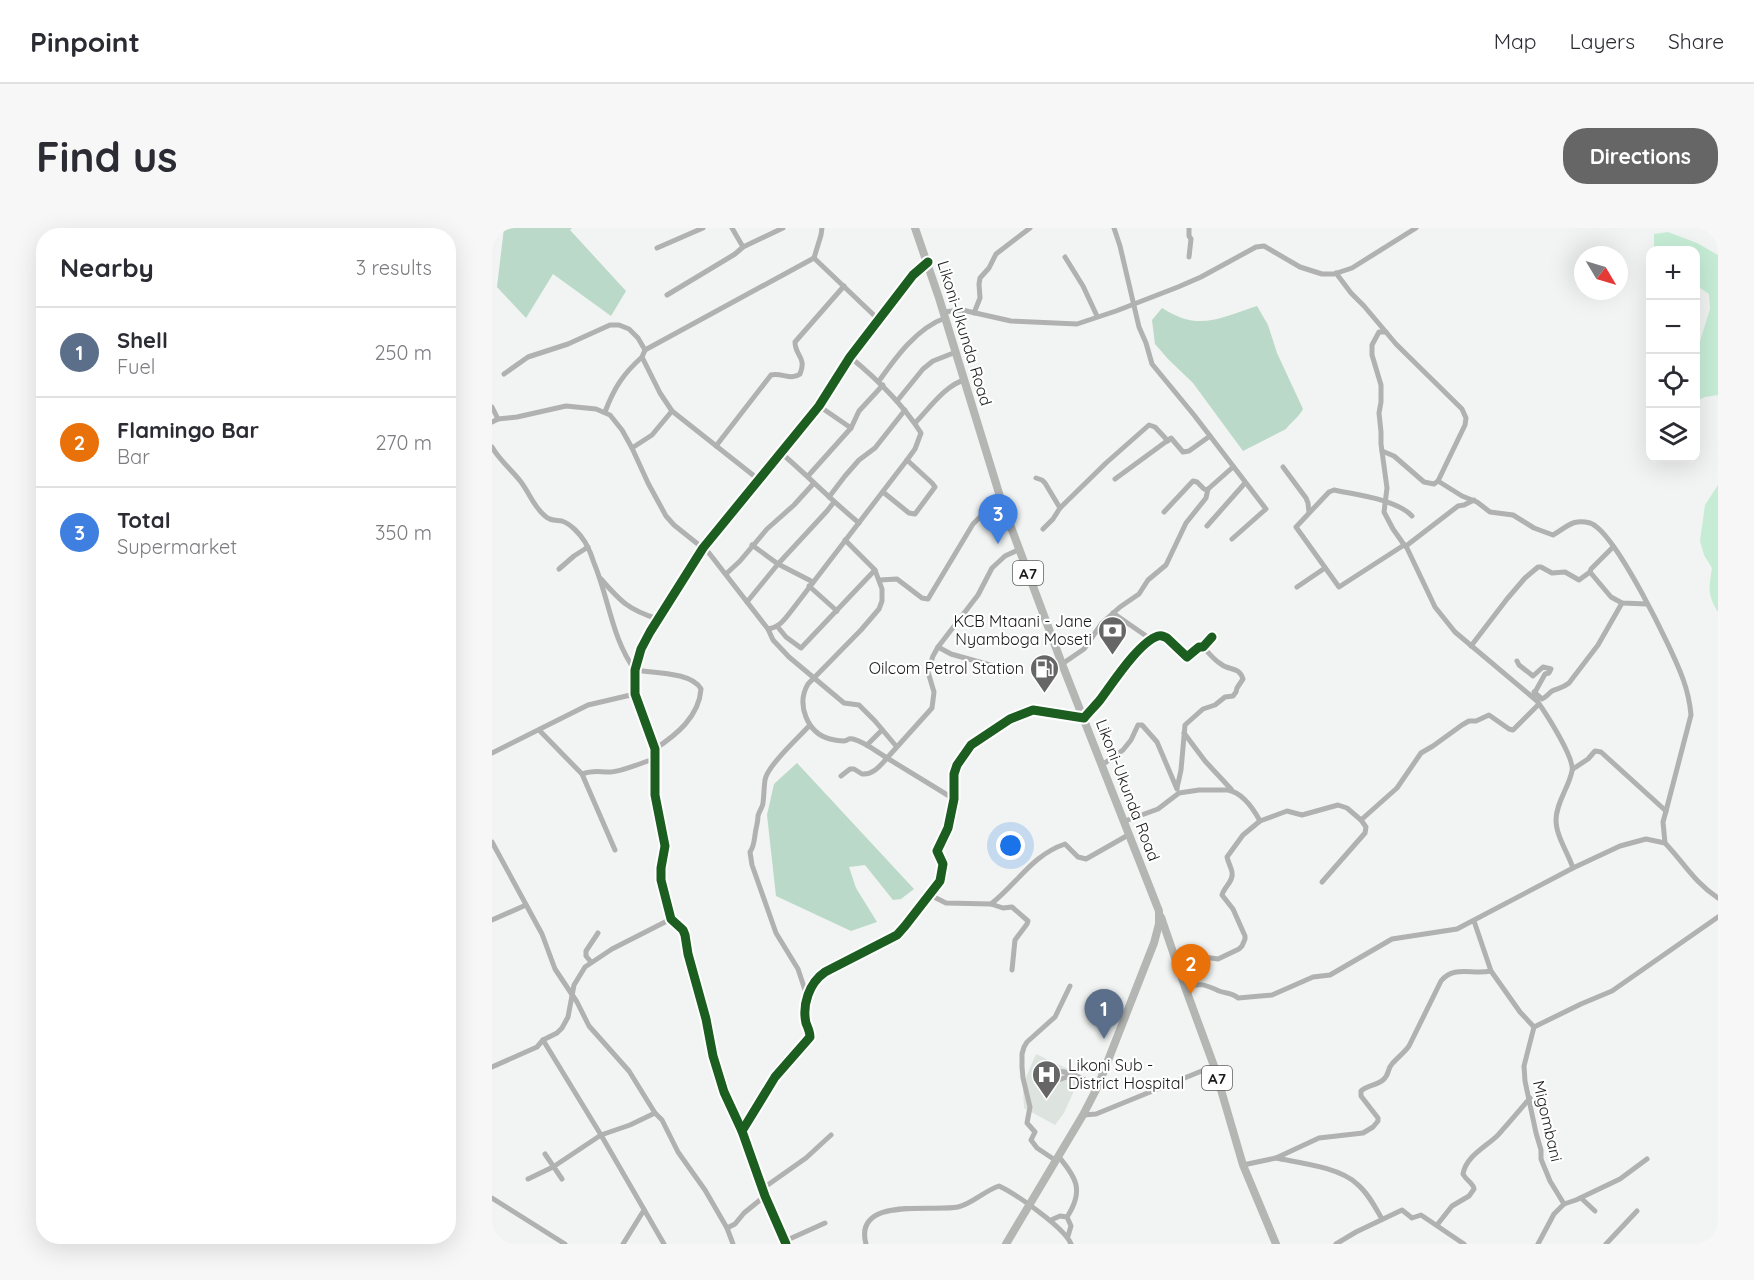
<!DOCTYPE html>
<meta charset="utf-8">
<style>
body{margin:0;font-family:Quicksand,sans-serif;background:#f7f7f7;color:#2b2b33}
.controls{position:absolute;right:18px;top:18px;display:grid;overflow:hidden;border-radius:12px;box-shadow:0 6px 24px #0002}
.controls button{width:54px;height:54px;display:grid;place-items:center;padding:0;border:0;border-bottom:2px solid #e1e1e2;background:#fff;color:#2b2b33;font:30px sans-serif}
.compass{position:absolute;left:1082px;top:18px;width:54px;height:54px;border-radius:50%;background:#fff;box-shadow:0 6px 24px #0002;rotate:128deg}
.you{position:absolute;left:519px;top:618px;width:21px;height:21px;margin:-15px;border:4px solid #fff;border-radius:50%;background:#1a73e8;box-shadow:0 0 0 9px #1a73e833}
.badge{display:grid;place-items:center;width:39px;height:39px;border-radius:50%;background:#656665;color:#fff;font-size:20px;font-weight:700}
.pin{position:absolute;translate:-50% -50px;filter:drop-shadow(0 2px 3px #0008)}
.pin::after{content:'';position:absolute;top:32px;width:21px;height:18px;background:inherit;clip-path:polygon(0 0,100% 0,50% 100%)}
.list{margin:0;padding:0;list-style:none}
h2{display:flex;justify-content:space-between;align-items:center;height:78px;margin:0;padding:0 24px;font-size:26px}
h2 small{font-size:20px;font-weight:400;color:#7c7c81}
.list li{display:grid;grid-template-columns:39px 1fr auto;gap:18px;align-items:center;box-sizing:border-box;height:90px;padding:0 24px;border-top:2px solid #e1e1e2}
.list b{display:block;font-size:22px;white-space:nowrap}
.list p{margin:0;font-size:20px;white-space:nowrap;color:#7c7c81}
.list em{font-size:20px;font-style:normal;color:#7c7c81}
.icon{flex:none;width:33px;height:33px;fill:none;stroke:currentColor;stroke-width:2;stroke-linecap:round;stroke-linejoin:round}
.map{position:relative;flex:none;width:1226px;height:1016px;overflow:hidden;border-radius:24px}
header{display:flex;align-items:center;gap:36px;box-sizing:border-box;height:84px;padding:0 30px;background:#fff;border-bottom:2px solid #e1e1e2}
header strong{font-size:28px}
nav{display:flex;gap:33px;margin-inline-start:auto;font-size:21px}
.intro{display:flex;align-items:center;justify-content:space-between;box-sizing:border-box;height:144px;padding:0 36px}
h1{margin:0;font-size:42px}
.button{padding:15px 27px;border-radius:24px;background:#656665;color:#fff;font-size:21px;font-weight:700}
main{display:flex;gap:36px;padding:0 36px}
aside{flex:1;background:#fff;border-radius:24px;box-shadow:0 6px 24px #0002}
.map>svg:first-child{display:block}
.built{fill:#dde4df}
.forest{fill:#bbd9c8}
.water{fill:#c6ecd6}
.lines{fill:none;stroke-linecap:round;stroke-linejoin:round}
.minor{stroke:#b0b1b0;stroke-width:5}
.trunk{stroke:#b4b6b4;stroke-width:8}
.cycleway-casing{stroke:#fff;stroke-width:13}
.cycleway{stroke:#1b5e20;stroke-width:9}
.labels{text-anchor:middle;dominant-baseline:central;stroke-width:4.5;stroke-linejoin:round;paint-order:stroke}
.shield{fill:#fff;stroke:#5e5f5e;stroke-width:1.5}
.shield-label{font-size:15px;font-weight:bold;fill:#191a19}
.street-label{font-size:16px;fill:#191a19;stroke:#fff}
.poi-label{font-size:16px;fill:#191a19;stroke:#fff;text-anchor:end}
</style>
<header>
<strong>Pinpoint</strong>
<nav><a>Map</a><a>Layers</a><a>Share</a></nav>
</header>
<div class="intro"><h1>Find us</h1><a class="button">Directions</a></div>
<main>
<aside>
<h2>Nearby<small>3 results</small></h2>
<ul class="list">
<li><span class="badge" style="background:#5c6f8a">1</span><div><b>Shell</b><p>Fuel</p></div><em>250 m</em></li>
<li><span class="badge" style="background:#e8710a">2</span><div><b>Flamingo Bar</b><p>Bar</p></div><em>270 m</em></li>
<li><span class="badge" style="background:#3f7fe0">3</span><div><b>Total</b><p>Supermarket</p></div><em>350 m</em></li>
</ul>
</aside>
<div class="map">
<svg width="1226" height="1016" viewBox="0 0 1226 1016">
<rect width="100%" height="100%" fill="#f1f4f2"/>
<!-- built -->
<polygon class="built" points="544,826 589,847 572,885 563,897 532,880 531,862 534,849"/>
<!-- forest -->
<g class="forest">
<polygon points="12,0 80,0 78,2 134,63 119,88 61,46 34,90 5,59"/>
<path d="M 765,78 L 776,97 L 785,125 L 811,181 C 806,190 799,194 794,201 L 751,223 L 701,155 L 676,131 L 663,116 L 660,92 L 670,80 C 707,104 727,90 765,78 Z"/>
<polygon points="305,535 422,661 409,671 401,672 373,637 357,639 364,660 385,694 359,703 284,668 275,587 282,556"/>
</g>
<!-- water -->
<g class="water">
<polygon points="1176,4 1205,15 1226,27 1226,167 1213,169 1204,173 1204,126 1218,81 1217,66 1204,57 1204,22 1162,22 1162,6"/>
<path d="M 1226,257 L 1226,384 C 1215,367 1217,359 1220,340 L 1212,327 L 1208,313 L 1213,277 Z"/>
</g>
<g class="lines">
<!-- minor -->
<g class="minor">
<polyline points="240,0 251,19"/>
<polyline points="622,0 628,18 647,99 654,115 660,136 702,187 774,281 740,311"/>
<polyline points="697,0 697,8 699,11 697,29"/>
<polyline points="165,20 211,0"/>
<polyline points="573,29 591,58 605,88"/>
<polyline points="322,30 329,7 330,0"/>
<polyline points="844,45 859,65 872,78 904,116 970,181 974,190 973,197 946,253"/>
<polyline points="175,67 243,26 251,19 291,0"/>
<polyline points="451,84 470,82 519,93 585,96 624,83 686,59 709,49 764,19 772,18 808,39 830,46 842,46 860,40 924,0"/>
<polyline points="482,85 488,70 487,56 488,50 497,40 504,26 538,0"/>
<polyline points="894,104 887,104 880,117 880,127 889,157 889,174 887,185 889,204 889,216 895,260 892,284 901,301 913,318"/>
<polyline points="153,122 322,30 387,92"/>
<polyline points="12,146 36,129 76,116 118,97 127,97 137,101 146,110 153,122 150,129 168,165 180,183 266,251"/>
<path d="M 387,153 C 404,129 425,100 453,90"/>
<polyline points="405,173 431,141 441,133 464,124"/>
<polyline points="327,178 359,200"/>
<polyline points="0,179 6,191"/>
<path d="M 113,184 C 122,160 131,146 150,129"/>
<path d="M 0,194 L 6,191 L 25,189 L 74,178 L 104,181 L 118,187 L 130,202 L 140,220 L 156,255 L 174,288 L 182,297 L 217,325 L 276,401 C 288,399 293,391 300,382 L 415,232 L 423,221 L 429,205 C 410,175 385,151 358,129"/>
<path d="M 423,195 C 436,182 454,156 473,152"/>
<path d="M 224,218 L 279,147 C 289,144 299,153 308,146 C 315,129 303,128 303,114 L 352,58"/>
<path d="M 0,219 C 8,233 20,242 29,254 C 38,266 42,279 53,288 C 58,293 63,292 70,293 C 79,296 88,306 93,314 C 97,321 100,328 102,335 C 117,371 120,411 143,442 C 161,445 200,444 209,461 C 207,489 184,507 163,521"/>
<polyline points="140,220 160,207 180,183"/>
<path d="M 890,223 L 902,228 L 932,254 L 942,256 L 946,253 L 970,268 L 985,274 L 998,284 L 1021,287 L 1042,300 L 1061,307 C 1074,300 1080,290 1098,295 C 1123,303 1181,423 1191,451 C 1195,462 1198,475 1199,487 L 1174,583"/>
<path d="M 288,224 C 315,247 339,272 367,295"/>
<polyline points="791,239 814,270 816,275 817,284"/>
<polyline points="316,248 359,200 367,183 391,157"/>
<polyline points="544,250 550,252 553,255 568,280"/>
<polyline points="623,251 679,210 691,224 697,223 718,208"/>
<polyline points="391,264 417,285 423,286 443,259 440,255 415,232"/>
<polyline points="337,269 353,248 367,232 383,220 413,182"/>
<path d="M 982,272 L 972,277 L 966,278 L 914,318 L 943,379 L 963,404 L 1045,473 C 1053,484 1083,530 1080,543 C 1077,559 1064,575 1064,592 C 1064,608 1076,625 1081,640"/>
<polyline points="672,284 701,253 705,254 712,261 715,262 741,239"/>
<polyline points="715,298 753,255"/>
<polyline points="551,301 561,291 568,280 614,235 657,197 663,199 676,213"/>
<path d="M 353,312 L 383,342 L 390,361 L 390,373 L 387,381 L 369,402 L 316,456 C 304,476 315,505 338,511 C 342,512 348,513 352,513 C 359,512 354,510 361,511 C 373,514 385,524 395,530 L 440,480 L 442,464 L 436,444 L 441,428 L 446,419 L 486,367 L 500,340 L 513,328 L 528,321"/>
<polyline points="260,317 286,336 321,354"/>
<path d="M 912,317 L 847,359 L 804,299 L 837,264 L 842,262 C 865,267 904,271 920,288"/>
<polyline points="1121,319 1099,341 1098,344 1119,369 1130,375 1155,376"/>
<polyline points="67,341 82,328 96,319"/>
<polyline points="234,346 248,333 275,301 302,277 322,255"/>
<path d="M 109,351 C 129,374 137,382 166,391"/>
<polyline points="388,352 405,351 430,370 436,371 481,296 498,279 510,275"/>
<polyline points="317,358 345,383"/>
<polyline points="805,359 833,340"/>
<polyline points="255,374 286,336 335,283 342,274"/>
<polyline points="621,385 660,412"/>
<polyline points="285,398 294,409 309,420 383,342"/>
<polyline points="276,401 281,412 297,429 352,475 367,477 383,493 404,518"/>
<polyline points="979,418 1015,371 1033,350 1046,339 1049,339 1060,345 1073,344 1087,352 1098,344"/>
<polyline points="446,419 459,426 523,444"/>
<polyline points="1025,433 1027,437 1041,448 1051,439 1059,441 1057,445 1053,446 1042,466"/>
<polyline points="570,436 592,421 610,395 628,379 647,366 656,352 674,337 694,295 714,270 716,261"/>
<path d="M 1042,464 L 1050,471 C 1055,469 1056,466 1060,463 C 1066,460 1071,460 1077,455 L 1106,417 L 1130,375"/>
<polyline points="47,502 90,546 123,622"/>
<polyline points="692,505 713,533 739,561"/>
<polyline points="375,517 390,502"/>
<polyline points="0,525 96,477 143,466"/>
<polyline points="610,537 631,522 639,512 646,497 650,497 665,514 685,561"/>
<polyline points="1081,541 1096,531 1103,523 1109,524 1174,583 1171,594 1173,615"/>
<path d="M 90,546 C 101,542 106,544 118,544 C 129,544 152,534 164,530"/>
<path d="M 349,548 L 358,541 L 362,541 L 370,546 C 381,547 388,538 395,530 L 462,571"/>
<path d="M 685,560 L 689,542 L 693,497 L 711,481 L 723,477 L 733,469 L 741,468 L 744,464 L 745,460 L 751,451 C 747,438 737,443 729,436 C 722,432 717,425 711,419"/>
<path d="M 633,593 L 666,581 L 687,565 L 707,562 L 736,562 C 751,565 761,580 768,593 L 795,583 L 810,587 L 846,577 L 855,580 L 869,592 L 905,560 L 929,525 L 941,518 L 970,497 L 977,493 L 984,493 L 997,487 L 1017,501 L 1021,502 L 1047,476"/>
<polyline points="0,614 50,706 63,741 85,774 97,798 137,843 163,885 170,892 186,924 213,962 235,1000 241,1016"/>
<polyline points="830,654 873,605 874,599 869,592"/>
<path d="M 438,667 L 454,675 L 499,676 C 525,656 540,627 573,616 L 586,629 L 594,631 L 638,606"/>
<polyline points="499,676 511,680 520,679 536,693 535,696 523,712 520,742"/>
<polyline points="0,692 34,677"/>
<polyline points="982,693 999,743 1028,784 1042,799"/>
<polyline points="99,734 94,728 94,723 106,705"/>
<path d="M 686,737 L 712,729 L 726,731 L 747,721 L 750,718 L 753,711 L 753,708 L 741,681 L 730,667 C 732,659 742,653 740,644 C 739,639 736,634 735,629 L 751,607 L 768,593"/>
<path d="M 693,759 C 709,755 712,756 727,763 C 735,766 740,764 746,770 L 780,767 L 821,749 L 838,747 L 900,711 L 965,701 L 1081,640 L 1128,618 L 1154,611 L 1173,615 C 1193,636 1201,653 1226,670"/>
<path d="M 315,768 L 306,741 L 284,705 L 260,637 L 258,624 C 263,617 262,610 264,601 C 265,596 266,593 266,588 C 267,583 271,579 271,575 C 272,567 272,559 273,552 C 275,538 308,508 318,497"/>
<polyline points="1042,799 1089,776 1120,763 1226,689"/>
<polyline points="1042,799 1032,838 1033,853 1044,905 1049,922 1049,931 1058,953 1072,976"/>
<polyline points="51,812 109,907 172,1016"/>
<polyline points="0,839 45,819 51,812 65,805 70,800 76,789 82,757 93,739 120,721 179,691"/>
<path d="M 581,847 L 566,852 L 561,851 L 558,845 C 574,839 590,852 606,858"/>
<polyline points="591,887 604,886 722,838"/>
<path d="M 250,903 L 283,849 L 318,809 C 318,804 316,800 314,795 C 310,777 317,755 333,744 L 405,707 L 413,698 L 448,653 L 451,636 L 445,623 L 456,600 L 462,571 L 462,546 L 465,537 L 479,517 L 518,491 L 541,482 L 592,490 C 597,484 603,478 608,472 C 620,456 647,414 666,408 C 670,407 670,408 675,410 L 695,429 L 707,419 L 711,419 L 720,409"/>
<polyline points="53,926 70,951"/>
<path d="M 566,928 C 585,950 592,963 575,989"/>
<path d="M 784,930 C 808,935 847,939 865,956 C 876,965 883,979 890,991"/>
<polyline points="563,932 545,920 539,912 543,904 535,895 538,879 531,850 530,839 530,826 532,819 535,814 563,789 578,758"/>
<path d="M 751,937 L 784,930 L 827,910 L 871,905 L 881,899 L 886,893 L 886,890 L 869,868 L 869,863 C 875,857 884,858 891,852 C 898,846 895,841 900,836 C 905,830 912,825 917,818 L 949,753 C 962,737 980,747 999,743"/>
<polyline points="36,951 61,939 109,907 138,897 163,885"/>
<polyline points="270,961 314,930 339,907"/>
<polyline points="0,970 73,1016"/>
<polyline points="1089,970 1103,983"/>
<polyline points="559,992 568,988 575,989 579,998 576,1008"/>
<path d="M 945,997 L 960,978 L 977,968 L 982,961 C 982,956 974,952 971,946 C 974,928 994,919 1006,907 C 1017,895 1027,883 1038,870"/>
<polyline points="235,1000 243,996 252,985 273,968"/>
<polyline points="293,1013 333,995"/>
<polyline points="131,1016 152,982"/>
<polyline points="294,1016 273,968 250,903 232,864 221,828 214,791 196,726 193,707 191,702 179,691 169,652 169,640 173,618 163,567 163,521 143,466 143,442 149,421 158,404 211,320 327,178 358,129 421,47 436,34"/>
<path d="M 374,1016 C 361,968 440,984 466,979 C 480,976 492,963 507,958 C 524,966 573,1000 579,1016"/>
<polyline points="844,1016 864,1004 910,982 920,990 929,987 972,1016"/>
<polyline points="1046,1016 1062,986 1072,976 1084,972 1128,951 1155,931"/>
<polyline points="1114,1016 1145,983"/>
</g>
<!-- trunk -->
<g class="trunk">
<polyline points="423,0 447,70 510,275 570,436 667,683 667,696 662,715 606,858 591,887 514,1016"/>
<polyline points="669,689 693,759 722,838 751,937 784,1016"/>
</g>
<defs>
<g id="cycleway">
<path d="M 250,903 L 283,849 L 318,809 C 318,804 316,800 314,795 C 310,777 317,755 333,744 L 405,707 L 413,698 L 448,653 L 451,636 L 445,623 L 456,600 L 462,571 L 462,546 L 465,537 L 479,517 L 518,491 L 541,482 L 592,490 C 597,484 603,478 608,472 C 620,456 647,414 666,408 C 670,407 670,408 675,410 L 695,429 L 707,419 L 711,419 L 720,409"/>
<polyline points="294,1016 273,968 250,903 232,864 221,828 214,791 196,726 193,707 191,702 179,691 169,652 169,640 173,618 163,567 163,521 143,466 143,442 149,421 158,404 211,320 327,178 358,129 421,47 436,34"/>
</g>
</defs>
<!-- cycleway casing -->
<use href="#cycleway" class="cycleway-casing"/>
<!-- cycleway -->
<use href="#cycleway" class="cycleway"/>
</g>
<!-- icons -->
<defs>
<symbol id="bank-pin" viewBox="-11 -11 22 30"><path d="M0 17L-7.5 6A9.5 9.5 0 1 1 7.5 6Z" fill="#656665" stroke="#fff"/><path d="M-6-4H6V4H-6ZM0-2.3a2.3 2.3 0 1 0 0 4.6a2.3 2.3 0 1 0 0-4.6Z" fill="#fff"/></symbol>
<symbol id="fuel-pin" viewBox="-11 -11 22 30"><path d="M0 17L-7.5 6A9.5 9.5 0 1 1 7.5 6Z" fill="#656665" stroke="#fff"/><path d="M-5.5-6h7V0h2V4h1.3V-2.5L3-4.5l.8-.8L6-3V5H2.5V1h-1V6h-7ZM-4.2-4.7v3.2H.2V-4.7Z" fill="#fff"/></symbol>
<symbol id="hospital-pin" viewBox="-11 -11 22 30"><path d="M0 17L-7.5 6A9.5 9.5 0 1 1 7.5 6Z" fill="#656665" stroke="#fff"/><path d="M-5-5h3v3.5h4V-5h3V5h-3V1.5h-4V5h-3Z" fill="#fff"/></symbol>
</defs>
<g fill-rule="evenodd">
<use href="#bank-pin" x="604" y="386" width="33" height="45"/>
<use href="#fuel-pin" x="536" y="424" width="33" height="45"/>
<use href="#hospital-pin" x="538" y="830" width="33" height="45"/>
</g>
<g class="labels">
<!-- shield labels -->
<g class="shield">
<rect x="521" y="333" width="30" height="24" rx="4.5"/>
<rect x="710" y="838" width="30" height="24" rx="4.5"/>
</g>
<g class="shield-label">
<text x="536" y="345">A7</text>
<text x="725" y="850">A7</text>
</g>
<!-- street labels -->
<g class="street-label">
<text transform="translate(473 105) rotate(73)">Likoni-Ukunda Road</text>
<text transform="translate(636 562) rotate(69)">Likoni-Ukunda Road</text>
<text transform="translate(1056 893) rotate(77)">Migombani</text>
</g>
<!-- poi labels -->
<g class="poi-label">
<text x="600" y="393">KCB Mtaani - Jane<tspan x="600" dy="18">Nyamboga Moseti</tspan></text>
<text x="532" y="440">Oilcom Petrol Station</text>
<text x="576" y="837" text-anchor="start">Likoni Sub -<tspan x="576" dy="18">District Hospital</tspan></text>
</g>
</g>
</svg>
<div class="controls">
<button>+</button>
<button>−</button>
<button><svg class="icon" aria-label="locate" viewBox="0 0 24 24"><circle cx="12" cy="12" r="6"/><path d="M12 2v4M12 18v4M2 12h4M18 12h4"/></svg></button>
<button><svg class="icon" aria-label="layers" viewBox="0 0 24 24"><path d="M12 4l9 5-9 5-9-5zM3 14l9 5 9-5"/></svg></button>
</div>
<svg class="compass" viewBox="-18 -18 36 36"><path d="M0-13l5 13h-10z" fill="#e53935"/><path d="M0 13l5-13h-10z" fill="#7c7c81"/></svg>
<div class="you"></div>
<div class="pin badge" style="left:612px;top:811px;background:#5c6f8a">1</div>
<div class="pin badge" style="left:699px;top:766px;background:#e8710a">2</div>
<div class="pin badge" style="left:506px;top:316px;background:#3f7fe0">3</div>
</div>
</main>
